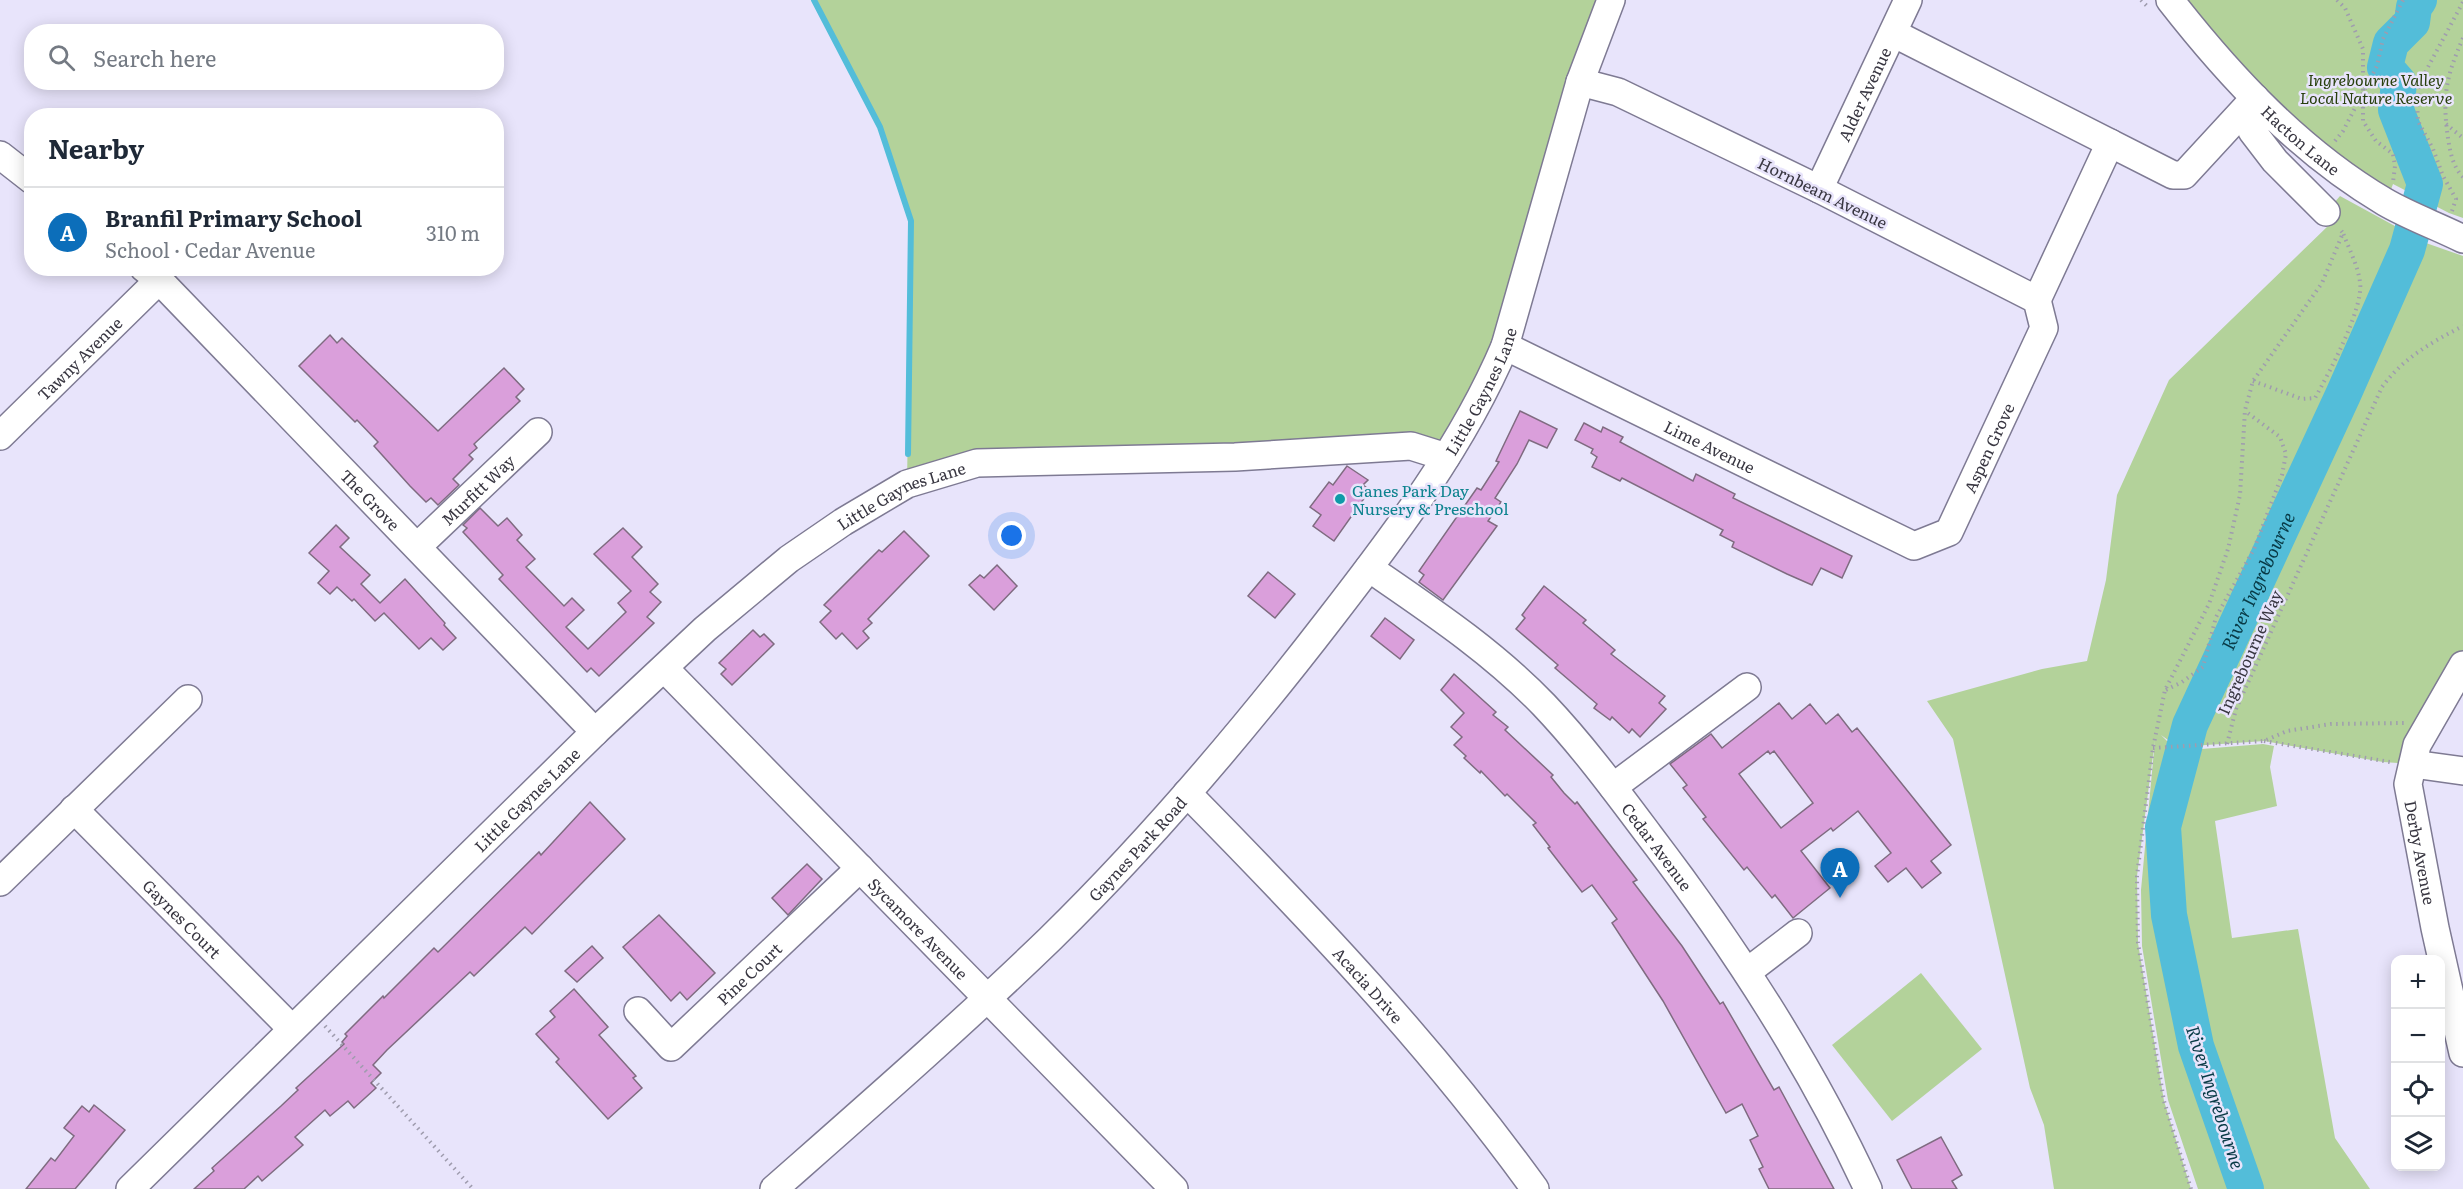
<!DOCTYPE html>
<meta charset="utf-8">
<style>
body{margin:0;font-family:Literata,serif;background:#f6f6f7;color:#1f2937}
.controls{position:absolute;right:18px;bottom:18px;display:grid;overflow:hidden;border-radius:12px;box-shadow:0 3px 15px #0003}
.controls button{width:54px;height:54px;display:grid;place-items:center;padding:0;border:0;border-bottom:2px solid #e0e1e3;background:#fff;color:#1f2937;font:30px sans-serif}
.you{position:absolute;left:1012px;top:536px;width:21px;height:21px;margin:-15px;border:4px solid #fff;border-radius:50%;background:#1a73e8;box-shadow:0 0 0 9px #1a73e833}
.badge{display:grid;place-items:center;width:39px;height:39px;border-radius:50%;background:#0c6eba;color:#fff;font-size:20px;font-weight:700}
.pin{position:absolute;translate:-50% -50px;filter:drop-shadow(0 2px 3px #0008)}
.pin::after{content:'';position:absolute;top:32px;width:21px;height:18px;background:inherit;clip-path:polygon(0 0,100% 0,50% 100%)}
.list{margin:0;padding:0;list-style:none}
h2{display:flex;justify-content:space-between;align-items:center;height:78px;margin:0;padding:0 24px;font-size:26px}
h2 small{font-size:20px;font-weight:400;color:#747a83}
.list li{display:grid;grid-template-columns:39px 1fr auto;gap:18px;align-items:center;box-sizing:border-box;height:90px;padding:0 24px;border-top:2px solid #e0e1e3}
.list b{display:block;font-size:22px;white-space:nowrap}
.list p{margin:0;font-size:20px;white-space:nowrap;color:#747a83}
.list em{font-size:20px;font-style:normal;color:#747a83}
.icon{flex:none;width:33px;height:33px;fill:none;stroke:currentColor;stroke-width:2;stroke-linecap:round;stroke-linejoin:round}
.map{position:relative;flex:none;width:2463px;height:1189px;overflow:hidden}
.search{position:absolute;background:#fff;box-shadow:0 3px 15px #0003;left:24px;top:24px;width:480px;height:66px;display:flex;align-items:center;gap:15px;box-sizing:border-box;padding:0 21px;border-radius:24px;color:#747a83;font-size:22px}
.panel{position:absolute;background:#fff;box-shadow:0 3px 15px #0003;left:24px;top:108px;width:480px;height:168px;border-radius:24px}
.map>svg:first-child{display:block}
.green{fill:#b3d29a}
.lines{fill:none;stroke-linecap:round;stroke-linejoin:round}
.stream{stroke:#53bdd9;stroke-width:6}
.river{stroke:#53bdd9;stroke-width:36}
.building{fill:#da9fdb;stroke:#7f6b80;stroke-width:1.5;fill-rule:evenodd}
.minor-casing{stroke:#7e7a93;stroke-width:30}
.path{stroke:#9f9cae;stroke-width:4;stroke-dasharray:1.5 4.5;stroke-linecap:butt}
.minor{stroke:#fff;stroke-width:27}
.culture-dot{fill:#0f9aa8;stroke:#e8e4fb;stroke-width:2}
.labels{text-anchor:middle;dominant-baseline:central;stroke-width:5;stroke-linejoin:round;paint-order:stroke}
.park-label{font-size:16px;font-style:italic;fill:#273f0c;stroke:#e8e4fb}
.street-label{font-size:16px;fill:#383641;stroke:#e8e4fb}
.culture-label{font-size:16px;fill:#0d838f;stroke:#e8e4fb;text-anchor:start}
.water-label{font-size:18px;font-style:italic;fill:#083a46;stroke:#e8e4fb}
</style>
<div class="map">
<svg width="2463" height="1189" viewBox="0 0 2463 1189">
<rect width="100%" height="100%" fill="#e8e4fb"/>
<!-- green -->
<g class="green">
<polygon points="814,0 1611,0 1520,297 1446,457 977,463 907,484 911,221 880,127"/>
<polygon points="2170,0 2463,0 2463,218 2449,213 2393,184 2386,203 2338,172"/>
<polygon points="2340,196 2426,243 2463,256 2463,665 2413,764 2383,762 2264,741 2178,747 2161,735 2177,751 2263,744 2274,746 2270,767 2277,806 2215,821 2232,938 2298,929 2335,1138 2370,1189 2198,1189 2168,1100 2142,946 2141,890 2155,740 2137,876 2138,943 2164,1101 2191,1189 2054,1189 2044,1125 2030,1088 1953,739 1927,701 2042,669 2087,661 2106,580 2117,495 2169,380 2328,226 2321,218"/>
<polygon points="1921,973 1982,1049 1892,1121 1832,1045"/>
</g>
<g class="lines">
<!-- stream -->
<polyline class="stream" points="814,0 880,127 911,221 908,454"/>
<!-- river -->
<path class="river" id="s1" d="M 2246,1189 L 2196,1046 L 2169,915 L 2163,827 L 2190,725 L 2343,395 L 2407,250 L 2425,184 L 2396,110 L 2399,83 L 2385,67 L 2391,43 L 2412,22 L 2414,7 L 2419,0"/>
</g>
<!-- building -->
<g class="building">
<polygon points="330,335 337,343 342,338 438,431 504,368 524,389 516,397 520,401 474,444 477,448 469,455 473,459 453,479 459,485 438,505 431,498 426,502 410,486 374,446 378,442 357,420 355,422 299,366"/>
<polygon points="1520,411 1557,429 1547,448 1529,440 1517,464 1495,498 1501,502 1488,521 1497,526 1443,600 1419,582 1424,575 1419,571 1477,488 1481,490 1499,462 1496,461"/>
<polygon points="1584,423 1601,432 1603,427 1623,437 1620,442 1693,481 1696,474 1735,494 1733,498 1852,556 1842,578 1821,568 1812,585 1787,574 1732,547 1734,542 1720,535 1723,530 1622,478 1620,481 1592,467 1597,457 1591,453 1593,449 1575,440"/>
<polygon points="1347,466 1368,480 1363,485 1370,490 1334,541 1313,526 1321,515 1310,507 1329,482 1333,485"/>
<polygon points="480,508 498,526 507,518 522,535 517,540 535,559 526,567 564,606 572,598 584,610 566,627 588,649 626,612 618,603 631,591 594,554 623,528 642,547 632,557 658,584 650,592 661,602 647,617 654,623 599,676 591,668 587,672 499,579 503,575 463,532 467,528 463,525"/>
<polygon points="336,525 349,538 340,547 370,575 361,584 380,603 405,579 445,623 444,625 456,638 443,650 431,638 419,649 384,613 375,621 354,599 352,601 337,587 330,594 318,583 329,571 309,553"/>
<polygon points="904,531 929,556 868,619 872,623 863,631 869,638 857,649 842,633 836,639 820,622 831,611 824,605 879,550 882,552"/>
<polygon points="997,565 1017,586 994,610 969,585 980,575 984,578"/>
<polygon points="1268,572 1295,594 1275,618 1248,596"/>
<polygon points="1544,586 1586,620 1583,623 1615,650 1611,654 1665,696 1659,703 1666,709 1640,737 1632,729 1629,733 1612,717 1610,720 1594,708 1597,704 1555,668 1558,665 1516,629 1525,618 1522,615"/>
<polygon points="1385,618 1414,640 1400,659 1371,636"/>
<polygon points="753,630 760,637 764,634 774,644 732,685 721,674 726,669 719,663"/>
<polygon points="1454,674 1496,712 1493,715 1508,727 1505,730 1553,775 1551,777 1564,793 1575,804 1577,802 1637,880 1633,882 1682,946 1720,1004 1723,1002 1774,1090 1779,1087 1834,1189 1769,1189 1759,1169 1763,1167 1750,1140 1758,1136 1742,1104 1726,1113 1663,1001 1612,923 1617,919 1592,885 1582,892 1548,848 1550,847 1533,825 1536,823 1507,794 1505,796 1481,771 1480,773 1464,758 1466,756 1454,745 1462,737 1451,727 1464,713 1441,690"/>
<path d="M 1779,703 L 1792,719 L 1810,704 L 1826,724 L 1838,714 L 1852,732 L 1857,728 L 1951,845 L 1931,861 L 1941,873 L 1922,888 L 1906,868 L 1888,882 L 1875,866 L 1891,853 L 1858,811 L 1833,831 L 1831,828 L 1801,851 L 1830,888 L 1793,918 L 1775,895 L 1772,898 L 1747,867 L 1744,870 L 1703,819 L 1706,817 L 1683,788 L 1687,785 L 1670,764 L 1711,734 L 1722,748 ZM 1768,751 L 1770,754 L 1774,751 L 1813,803 L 1781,828 L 1739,774 Z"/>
<polygon points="590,802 625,839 532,934 525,927 474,976 470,972 387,1050 373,1065 381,1073 371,1083 376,1088 354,1108 348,1101 330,1116 325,1110 295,1137 303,1145 262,1181 258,1176 244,1189 194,1189 214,1171 212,1168 281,1106 298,1090 296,1088 344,1044 342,1042 347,1036 345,1034 383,996 384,998 434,948 438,952 539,852 541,855"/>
<polygon points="807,864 822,879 788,915 772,898"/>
<polygon points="659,915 715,973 687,1000 680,992 671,1001 623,947"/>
<polygon points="592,946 603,958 577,982 565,971"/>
<polygon points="574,989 608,1027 599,1035 636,1076 633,1078 642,1088 608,1119 556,1062 559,1059 536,1034 555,1017 550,1011"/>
<polygon points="94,1105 125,1130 75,1189 26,1189 51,1158 55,1161 74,1136 64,1128 82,1106 89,1112"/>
<polygon points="1941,1137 1962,1175 1952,1181 1957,1189 1912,1189 1897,1160"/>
</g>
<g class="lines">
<defs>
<g id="minor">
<path id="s2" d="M 2170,0 C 2230,77 2300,152 2385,202 C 2409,216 2437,226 2463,239"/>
<polyline points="1893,33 2173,175 2184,175 2255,98"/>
<polyline points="2266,110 2252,131 2275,161 2326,212"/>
<polyline points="0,155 32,180"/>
<path id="s3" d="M 1819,189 L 1908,0"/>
<path id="s4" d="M 144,268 L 159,280 L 595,732"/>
<polyline points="2037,300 2110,143"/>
<path id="s5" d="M 1505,346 L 1914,546 L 1949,532 L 2044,328 L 2037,300 L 1819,189 L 1618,92 L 1580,82"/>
<path id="s6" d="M 0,436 L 159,280"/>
<path id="s7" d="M 418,546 L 538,432"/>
<path id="s8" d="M 1369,568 C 1430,610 1492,651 1544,705 C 1582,745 1616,791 1649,835 C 1733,945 1810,1063 1868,1189"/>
<path id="s9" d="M 2463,665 L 2417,745 L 2408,784 L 2435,928 L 2463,1053"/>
<path id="s10" d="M 664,668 L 1174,1189"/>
<polyline points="2413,764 2463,771"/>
<polyline points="1613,787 1747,687"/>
<path id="s11" d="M 1187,793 C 1310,918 1432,1046 1535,1189"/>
<path id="s12" d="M 74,809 L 292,1029"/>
<polyline points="0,882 188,699"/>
<polyline points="1747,972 1798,933"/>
<path id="s13" d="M 638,1011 L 671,1047 L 860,868"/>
<path id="s14" d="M 130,1189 L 595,732 L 705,629 L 789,559 L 843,522 L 907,484 L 977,463 L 1235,457 L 1411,446 L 1446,457"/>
<path id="s15" d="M 774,1189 C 867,1107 961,1025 1050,939 C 1152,839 1245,729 1332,616 C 1397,532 1463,445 1505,346 L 1580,82 L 1611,0"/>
</g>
</defs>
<!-- minor casing -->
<use href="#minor" class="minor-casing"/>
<!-- path -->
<g class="path">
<polyline points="2141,0 2149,8"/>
<polyline points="2337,0 2345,8 2363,49 2363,121 2376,141 2393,154 2395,166 2393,182"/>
<path d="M 2463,38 C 2446,77 2442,96 2448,138 C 2450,152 2453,167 2463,177"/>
<polyline points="2446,124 2463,138"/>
<polyline points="2335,141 2343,131 2377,66 2383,39 2403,0"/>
<polyline points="2452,211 2456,199 2443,176 2433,149 2418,121 2417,102 2420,82 2463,2"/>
<path d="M 2253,381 L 2302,399 L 2315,398 C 2329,373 2364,308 2360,282 C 2358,266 2349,249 2343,233"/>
<polyline points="2166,690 2182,682 2203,667 2216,617 2254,549 2282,475 2286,454 2280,437 2245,411"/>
<polyline points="2264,741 2390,762"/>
<path d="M 2227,744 L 2236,709 L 2382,387 C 2403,358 2432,342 2463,326"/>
<polyline points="2153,748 2264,741 2287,731 2331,724 2405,723"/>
<polyline points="325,1026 473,1189"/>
<polyline points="2191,1189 2164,1101 2138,943 2137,876 2153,748 2165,690 2209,604 2228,549 2240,495 2245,410 2253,381 2322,283 2343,233 2339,228"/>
</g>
<!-- minor -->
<use href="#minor" class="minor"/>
</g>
<!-- markers -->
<circle class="culture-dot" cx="1340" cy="499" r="6"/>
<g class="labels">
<!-- park labels -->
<g class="park-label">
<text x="2376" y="79">Ingrebourne Valley<tspan x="2376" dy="18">Local Nature Reserve</tspan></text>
</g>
<!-- street labels -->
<g class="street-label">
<text stroke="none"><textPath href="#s3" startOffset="105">Alder Avenue</textPath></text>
<text stroke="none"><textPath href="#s2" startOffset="192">Hacton Lane</textPath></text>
<text transform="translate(1823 192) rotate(26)">Hornbeam Avenue</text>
<text stroke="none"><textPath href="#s6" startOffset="111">Tawny Avenue</textPath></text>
<text stroke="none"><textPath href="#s15" startOffset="1072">Little Gaynes Lane</textPath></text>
<text stroke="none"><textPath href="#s5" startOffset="228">Lime Avenue</textPath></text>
<text stroke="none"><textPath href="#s5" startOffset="586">Aspen Grove</textPath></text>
<text stroke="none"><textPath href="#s7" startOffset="82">Murfitt Way</textPath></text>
<text stroke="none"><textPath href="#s14" startOffset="1042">Little Gaynes Lane</textPath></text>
<text stroke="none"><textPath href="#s4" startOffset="324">The Grove</textPath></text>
<text transform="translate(2249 652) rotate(-66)">Ingrebourne Way</text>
<text stroke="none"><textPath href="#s14" startOffset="556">Little Gaynes Lane</textPath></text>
<text stroke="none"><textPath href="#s8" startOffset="404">Cedar Avenue</textPath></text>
<text stroke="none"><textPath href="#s15" startOffset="498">Gaynes Park Road</textPath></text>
<text stroke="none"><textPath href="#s9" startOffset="202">Derby Avenue</textPath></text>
<text stroke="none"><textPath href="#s12" startOffset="154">Gaynes Court</textPath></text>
<text stroke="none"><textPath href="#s10" startOffset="364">Sycamore Avenue</textPath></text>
<text stroke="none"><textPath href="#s13" startOffset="156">Pine Court</textPath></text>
<text stroke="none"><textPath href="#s11" startOffset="264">Acacia Drive</textPath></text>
</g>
<!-- culture labels -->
<g class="culture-label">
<text x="1352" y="490">Ganes Park Day<tspan x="1352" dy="18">Nursery &amp; Preschool</tspan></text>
</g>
<!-- water labels -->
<g class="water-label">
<text stroke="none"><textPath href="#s1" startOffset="638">River Ingrebourne</textPath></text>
<text transform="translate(2216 1097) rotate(72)">River Ingrebourne</text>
</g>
</g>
</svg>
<div class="controls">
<button>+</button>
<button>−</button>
<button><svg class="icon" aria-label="locate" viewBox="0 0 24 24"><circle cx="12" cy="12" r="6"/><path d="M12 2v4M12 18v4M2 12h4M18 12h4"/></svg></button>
<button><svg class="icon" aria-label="layers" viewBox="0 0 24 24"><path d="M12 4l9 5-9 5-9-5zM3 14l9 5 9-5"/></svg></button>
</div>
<div class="you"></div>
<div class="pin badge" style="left:1840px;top:898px">A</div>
<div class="search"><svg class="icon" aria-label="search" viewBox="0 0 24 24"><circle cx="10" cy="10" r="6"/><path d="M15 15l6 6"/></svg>Search here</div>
<section class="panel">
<h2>Nearby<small></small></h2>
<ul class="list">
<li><span class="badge">A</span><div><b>Branfil Primary School</b><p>School · Cedar Avenue</p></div><em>310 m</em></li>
</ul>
</section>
</div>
